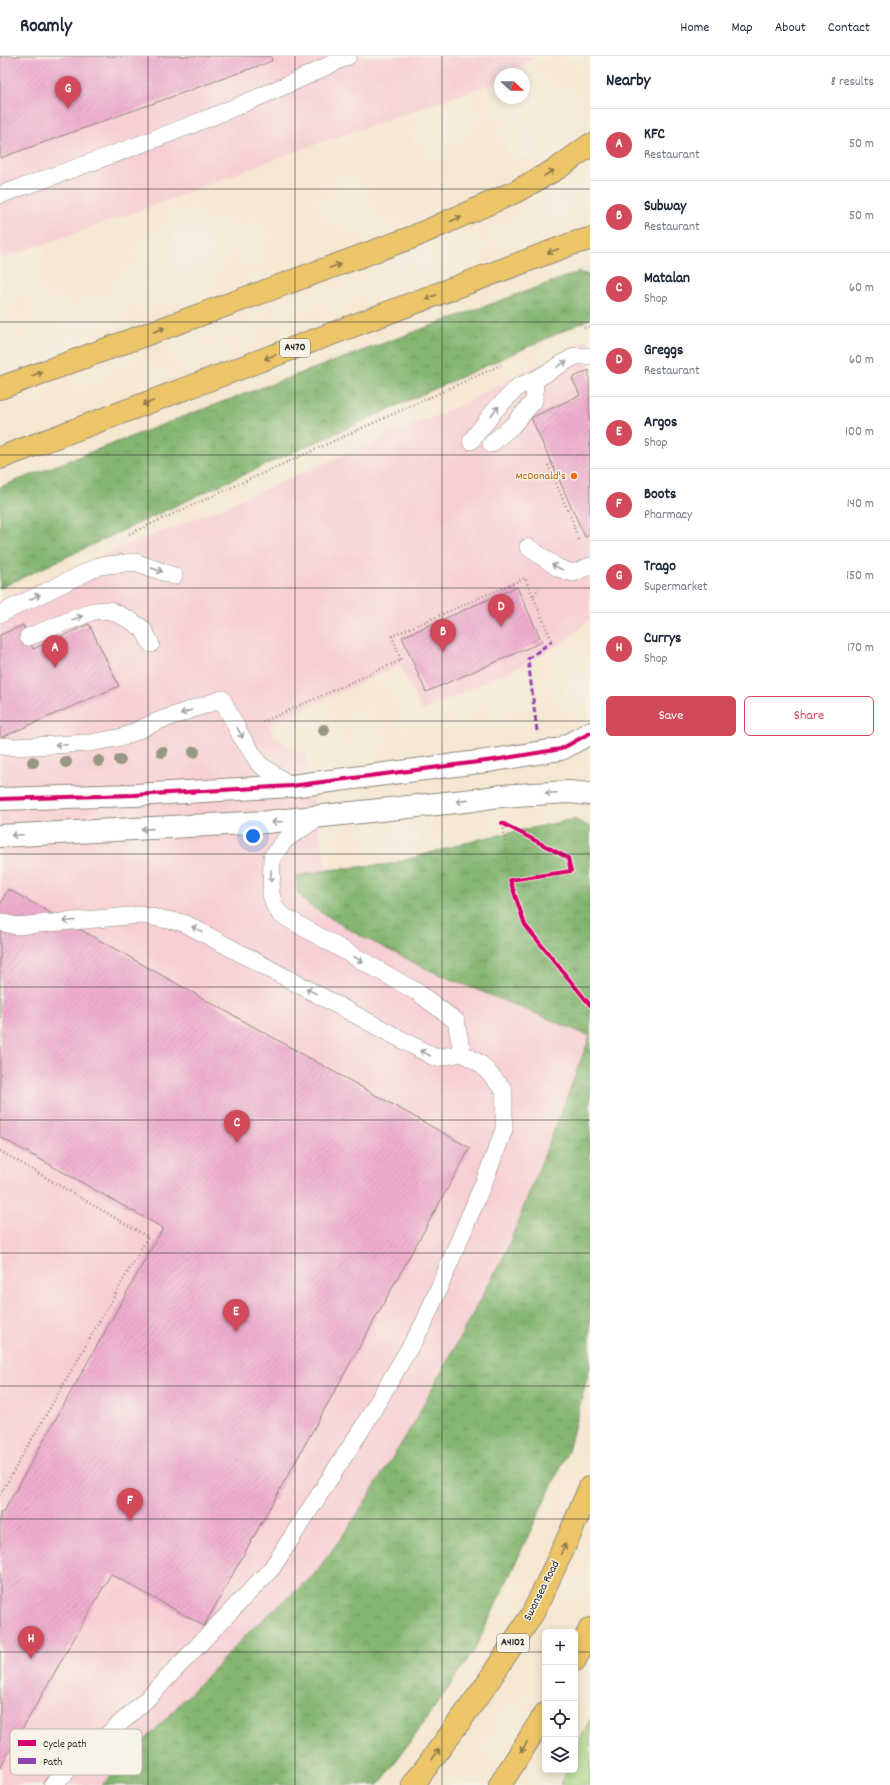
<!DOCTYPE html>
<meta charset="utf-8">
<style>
body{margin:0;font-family:Dekko,sans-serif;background:#f2f2f3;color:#1f2937}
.controls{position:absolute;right:12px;bottom:12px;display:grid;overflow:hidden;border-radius:6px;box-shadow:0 2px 10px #0003}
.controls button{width:36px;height:36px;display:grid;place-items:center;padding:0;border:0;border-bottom:1px solid #e0e1e3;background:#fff;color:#1f2937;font:20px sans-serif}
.compass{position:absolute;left:494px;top:12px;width:36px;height:36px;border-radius:50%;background:#fff;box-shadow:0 2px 10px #0003;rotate:111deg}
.you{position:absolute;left:253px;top:780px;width:14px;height:14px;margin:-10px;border:3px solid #fff;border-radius:50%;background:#1a73e8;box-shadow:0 0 0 6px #1a73e833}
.badge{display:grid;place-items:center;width:26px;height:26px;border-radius:50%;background:#d1495b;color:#fff;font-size:13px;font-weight:700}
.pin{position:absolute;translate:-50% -33px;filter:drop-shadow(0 1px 2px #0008)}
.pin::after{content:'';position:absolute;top:21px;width:14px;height:12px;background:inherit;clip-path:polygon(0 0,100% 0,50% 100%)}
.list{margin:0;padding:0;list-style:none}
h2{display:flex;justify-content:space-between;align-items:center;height:52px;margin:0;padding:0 16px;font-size:17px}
h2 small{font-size:13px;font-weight:400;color:#747a83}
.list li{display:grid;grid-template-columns:26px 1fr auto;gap:12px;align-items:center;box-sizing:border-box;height:72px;padding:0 16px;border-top:1px solid #e0e1e3}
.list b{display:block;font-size:15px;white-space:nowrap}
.list p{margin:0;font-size:13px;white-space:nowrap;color:#747a83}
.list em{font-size:13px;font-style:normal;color:#747a83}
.actions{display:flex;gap:8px;padding:12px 16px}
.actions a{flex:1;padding:9px 0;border:1px solid #d1495b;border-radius:6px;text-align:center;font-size:14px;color:#d1495b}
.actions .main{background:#d1495b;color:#fff}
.icon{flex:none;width:22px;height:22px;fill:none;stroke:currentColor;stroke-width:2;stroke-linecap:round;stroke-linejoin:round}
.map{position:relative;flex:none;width:590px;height:1729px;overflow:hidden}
header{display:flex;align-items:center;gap:24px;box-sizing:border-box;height:56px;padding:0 20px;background:#fff;border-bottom:1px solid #e0e1e3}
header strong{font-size:19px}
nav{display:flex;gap:22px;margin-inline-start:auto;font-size:14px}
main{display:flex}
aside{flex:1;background:#fff}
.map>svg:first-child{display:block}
.built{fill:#f7cfd3}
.green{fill:#a6d583;stroke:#688057}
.forest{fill:url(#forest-crowns);stroke:#58704e}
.building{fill:url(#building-hatch)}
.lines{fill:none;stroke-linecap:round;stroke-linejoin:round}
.service-casing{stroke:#90897e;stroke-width:18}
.minor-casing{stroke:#90897e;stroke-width:24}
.primary-casing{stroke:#90897e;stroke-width:24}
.trunk-casing{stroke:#90897e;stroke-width:24}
.path{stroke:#90897e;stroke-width:2.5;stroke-dasharray:1 3;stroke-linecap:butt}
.service{stroke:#fff;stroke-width:17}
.minor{stroke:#fff;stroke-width:22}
.primary{stroke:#ecc569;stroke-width:22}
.trunk{stroke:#ecc569;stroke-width:22}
.quiet{stroke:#8e44ad;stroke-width:3;stroke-dasharray:6 3;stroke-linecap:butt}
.cycleway-casing{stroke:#f7f3e8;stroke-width:6}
.cycleway{stroke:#d6006c;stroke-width:4}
.tree{fill:#979782}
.oneway{stroke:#8c784a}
.oneway2{stroke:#a0a0a0}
.grid{fill:none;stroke:#2b2b2b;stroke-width:1;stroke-opacity:0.55}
.food-dot{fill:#e8710a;stroke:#f7f3e8;stroke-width:1.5}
.labels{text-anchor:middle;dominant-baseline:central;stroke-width:3;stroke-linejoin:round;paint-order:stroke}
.shield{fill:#f7f3e8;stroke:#686764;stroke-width:1}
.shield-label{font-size:11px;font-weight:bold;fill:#2b2b2b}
.food-label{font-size:12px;fill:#c56008;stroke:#f7f3e8;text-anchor:end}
.street-label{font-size:12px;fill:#2b2b2b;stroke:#f7f3e8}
.key{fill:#f7f3e8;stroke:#bab7af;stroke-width:1}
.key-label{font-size:11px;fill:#2b2b2b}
</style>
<header>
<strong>Roamly</strong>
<nav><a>Home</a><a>Map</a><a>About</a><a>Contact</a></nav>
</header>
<main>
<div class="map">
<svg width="590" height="1729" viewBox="0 0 590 1729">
<defs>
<pattern id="forest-crowns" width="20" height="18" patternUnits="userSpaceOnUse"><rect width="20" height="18" fill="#84b671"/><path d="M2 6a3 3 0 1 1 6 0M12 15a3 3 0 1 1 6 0" fill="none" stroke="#6c945d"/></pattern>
<pattern id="building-hatch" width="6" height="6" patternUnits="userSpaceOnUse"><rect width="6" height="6" fill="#efadcf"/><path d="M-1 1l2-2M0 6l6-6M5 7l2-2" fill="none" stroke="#cd95b2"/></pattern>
</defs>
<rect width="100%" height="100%" fill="#f7f3e8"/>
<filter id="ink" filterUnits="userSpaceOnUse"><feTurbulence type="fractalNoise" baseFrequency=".025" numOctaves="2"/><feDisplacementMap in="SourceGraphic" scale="8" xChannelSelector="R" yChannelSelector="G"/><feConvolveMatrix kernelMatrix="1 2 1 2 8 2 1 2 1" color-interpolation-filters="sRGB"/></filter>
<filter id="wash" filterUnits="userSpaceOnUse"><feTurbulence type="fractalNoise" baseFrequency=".012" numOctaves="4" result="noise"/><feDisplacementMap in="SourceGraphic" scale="16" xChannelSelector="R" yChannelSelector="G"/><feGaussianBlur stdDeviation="0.9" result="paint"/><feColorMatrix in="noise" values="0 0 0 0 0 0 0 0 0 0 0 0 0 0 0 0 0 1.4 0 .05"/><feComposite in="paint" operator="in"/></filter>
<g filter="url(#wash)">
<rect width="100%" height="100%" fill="#f5e7d1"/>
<!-- built -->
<g class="built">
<polygon points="0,0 535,0 514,18 500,18 500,25 288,98 147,152 0,203"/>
<polygon points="590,282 590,563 566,585 524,609 422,655 400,609 269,669 274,680 286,690 305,697 327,814 297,820 309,849 359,879 429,914 590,980 566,1044 506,1196 432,1330 412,1370 350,1470 313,1520 254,1571 102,1729 0,1729 0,545 128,488 176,471 454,352"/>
</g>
<!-- green -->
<polygon class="green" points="590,1663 590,1729 560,1729 567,1714 575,1714 575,1696"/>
<!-- forest -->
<g class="forest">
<polygon points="579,216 590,219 590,263 218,430 0,532 0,431 203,353"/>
<polygon points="574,763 590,771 590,1310 568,1395 473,1597 379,1729 102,1729 254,1571 313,1520 350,1470 412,1370 506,1196 566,1044 590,980 429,914 359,879 309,849 298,837 297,820 327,814 391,808 476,784"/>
</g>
<g id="blocks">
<!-- building -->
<g class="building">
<polygon points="0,0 271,0 272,5 0,102"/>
<polygon points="589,314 590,479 585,481 531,362 580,339 572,322"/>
<polygon points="517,531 542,586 426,636 402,581"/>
<polygon points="89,568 119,630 0,682 0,579 23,569 33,593"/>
<polygon points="8,833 470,1092 204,1570 111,1518 0,1712 0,1455 3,1457 163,1172 0,1081 0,849"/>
</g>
</g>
</g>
<g filter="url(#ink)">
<use href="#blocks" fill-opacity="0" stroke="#90897e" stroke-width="1"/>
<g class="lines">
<defs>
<g id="service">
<path d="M 0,139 C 118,97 236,56 348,0"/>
<polyline points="471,385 495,354 519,330 535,324 575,300 590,300"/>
<polyline points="491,388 512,370 534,345 535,324"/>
<polyline points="528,491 558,512 573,517 590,510"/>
<polyline points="0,558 99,510 135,506 174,520"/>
<polyline points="28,581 94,555 109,554 130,564 143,573 151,588"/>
<polyline points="0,690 14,691 90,687 123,681 158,665 222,643 241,680 259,708 291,730"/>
<polyline points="318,762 285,784 272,801 271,838 274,849 280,858 417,936 456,965 462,997"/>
<polyline points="0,866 16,870 141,859 184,867 436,1002 462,997 481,1008 504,1034 504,1074 484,1126 424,1267 363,1371 272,1512 147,1643 52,1729"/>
</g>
<g id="minor">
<polyline points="0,743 134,739 291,730 494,704 561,693 590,677"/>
<polyline points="0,780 267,766 474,744 500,740 569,736 590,738"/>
</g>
<g id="primary">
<polyline points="575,1604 590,1573"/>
<polyline points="413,1729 484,1632 533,1557 570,1478 590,1431"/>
<polyline points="500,1729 545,1658"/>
</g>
<g id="trunk">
<polyline points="0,332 413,181 515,136 558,112 590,89"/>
<polyline points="0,402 574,187 590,183"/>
</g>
</defs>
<!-- service casing -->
<use href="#service" class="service-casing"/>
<!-- minor casing -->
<use href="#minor" class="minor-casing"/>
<!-- primary casing -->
<use href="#primary" class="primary-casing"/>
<!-- trunk casing -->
<use href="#trunk" class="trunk-casing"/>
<!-- path -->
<g class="path">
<polyline points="584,272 590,270"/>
<polyline points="548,409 572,464 579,486"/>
<polyline points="129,478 501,309"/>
<polyline points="534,539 539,532"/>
<polyline points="263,666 401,604 392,580 525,522 552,585"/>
<polyline points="503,769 510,824"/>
<polyline points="0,1095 148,1181 0,1439"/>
</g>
<!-- service -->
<use href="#service" class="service"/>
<!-- minor -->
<use href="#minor" class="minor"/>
<!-- primary -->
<use href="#primary" class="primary"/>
<!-- trunk -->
<use href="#trunk" class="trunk"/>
<!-- quiet -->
<polyline class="quiet" points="537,675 528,603 552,585"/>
<defs>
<g id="cycleway">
<polyline points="0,743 134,739 291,730 494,704 561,693 590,677"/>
<polyline points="502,767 568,802 571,815 510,824 525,869 590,949"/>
</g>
</defs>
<!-- cycleway casing -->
<use href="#cycleway" class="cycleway-casing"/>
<!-- cycleway -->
<use href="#cycleway" class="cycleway"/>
</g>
<!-- trees -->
<g class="tree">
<circle cx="324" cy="674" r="6"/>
<circle cx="162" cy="696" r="6"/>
<circle cx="194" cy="696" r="6"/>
<circle cx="120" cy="704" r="6"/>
<circle cx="99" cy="705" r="6"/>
<circle cx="33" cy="706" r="6"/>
<circle cx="66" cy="706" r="6"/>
</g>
<!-- one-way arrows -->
<defs><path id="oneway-shaft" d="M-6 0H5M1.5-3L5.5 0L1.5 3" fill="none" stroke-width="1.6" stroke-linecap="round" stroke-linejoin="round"/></defs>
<g class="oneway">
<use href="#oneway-shaft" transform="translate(549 117) rotate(-30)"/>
<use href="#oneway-shaft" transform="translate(456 163) rotate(-24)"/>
<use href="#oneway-shaft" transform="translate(553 195) rotate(159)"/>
<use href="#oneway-shaft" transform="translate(335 210) rotate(-20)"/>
<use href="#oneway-shaft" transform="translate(431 241) rotate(159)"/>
<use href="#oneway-shaft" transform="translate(159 274) rotate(-20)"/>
<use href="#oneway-shaft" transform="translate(270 301) rotate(159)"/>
<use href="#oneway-shaft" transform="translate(37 318) rotate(-20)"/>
<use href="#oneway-shaft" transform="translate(148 347) rotate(159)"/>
<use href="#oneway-shaft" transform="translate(563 1493) rotate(-65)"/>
<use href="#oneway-shaft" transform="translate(524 1691) rotate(122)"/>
<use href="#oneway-shaft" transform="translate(436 1698) rotate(-54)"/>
</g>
<g class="oneway2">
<use href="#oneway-shaft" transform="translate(562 308) rotate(-31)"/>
<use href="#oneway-shaft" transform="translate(495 355) rotate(-49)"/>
<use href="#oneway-shaft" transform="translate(557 511) rotate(-153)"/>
<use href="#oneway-shaft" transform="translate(157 514) rotate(19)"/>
<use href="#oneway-shaft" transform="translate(35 541) rotate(-26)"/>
<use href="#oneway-shaft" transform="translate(77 562) rotate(-21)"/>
<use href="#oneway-shaft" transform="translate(186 656) rotate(161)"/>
<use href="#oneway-shaft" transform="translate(240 677) rotate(62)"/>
<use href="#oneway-shaft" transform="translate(61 689) rotate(177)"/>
<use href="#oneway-shaft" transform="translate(551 737) rotate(177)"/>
<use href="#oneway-shaft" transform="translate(462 745) rotate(174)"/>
<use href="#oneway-shaft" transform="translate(277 766) rotate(175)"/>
<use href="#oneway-shaft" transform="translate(147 773) rotate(177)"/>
<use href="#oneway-shaft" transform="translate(17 779) rotate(177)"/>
<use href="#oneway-shaft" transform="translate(271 820) rotate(90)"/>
<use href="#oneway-shaft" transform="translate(69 865) rotate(175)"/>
<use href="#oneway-shaft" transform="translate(197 873) rotate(-152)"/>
<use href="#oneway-shaft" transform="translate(358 903) rotate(30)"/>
<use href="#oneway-shaft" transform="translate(311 935) rotate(-152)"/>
<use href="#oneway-shaft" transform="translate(425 997) rotate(-152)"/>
</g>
</g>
<!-- grid -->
<path class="grid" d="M 148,0 L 148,1729M 295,0 L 295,1729M 442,0 L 442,1729M 0,133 L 590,133M 0,266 L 590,266M 0,399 L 590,399M 0,532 L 590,532M 0,665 L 590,665M 0,798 L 590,798M 0,931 L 590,931M 0,1064 L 590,1064M 0,1197 L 590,1197M 0,1330 L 590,1330M 0,1463 L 590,1463M 0,1596 L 545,1596M 575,1596 L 590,1596"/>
<!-- markers -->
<circle class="food-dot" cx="574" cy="420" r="4"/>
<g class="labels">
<!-- shield labels -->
<g class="shield">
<rect x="280" y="283" width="30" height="18" rx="3"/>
<rect x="497" y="1578" width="32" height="18" rx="3"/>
</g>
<g class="shield-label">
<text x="295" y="292">A470</text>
<text x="513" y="1587">A4102</text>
</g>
<!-- food labels -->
<g class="food-label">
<text x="566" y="420">McDonald's</text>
</g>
<!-- street labels -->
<g class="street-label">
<text transform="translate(542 1535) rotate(-63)">Swansea Road</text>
</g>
</g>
<!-- legend -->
<rect x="10" y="1673" width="132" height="46" rx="6" class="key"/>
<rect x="18" y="1684" width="18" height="6" fill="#d6006c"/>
<rect x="18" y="1702" width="18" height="6" fill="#8e44ad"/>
<g class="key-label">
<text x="43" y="1691">Cycle path</text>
<text x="43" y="1709">Path</text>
</g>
</svg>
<div class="controls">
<button>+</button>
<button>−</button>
<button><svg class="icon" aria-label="locate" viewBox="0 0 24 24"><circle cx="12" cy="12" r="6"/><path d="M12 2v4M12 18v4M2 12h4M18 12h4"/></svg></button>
<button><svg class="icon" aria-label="layers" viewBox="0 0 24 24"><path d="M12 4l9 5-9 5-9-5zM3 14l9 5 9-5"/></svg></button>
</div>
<svg class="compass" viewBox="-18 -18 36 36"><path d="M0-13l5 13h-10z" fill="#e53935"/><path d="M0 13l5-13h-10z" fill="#747a83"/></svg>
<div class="you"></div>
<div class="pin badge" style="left:55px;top:612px">A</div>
<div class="pin badge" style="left:443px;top:596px">B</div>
<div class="pin badge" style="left:237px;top:1087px">C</div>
<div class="pin badge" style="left:501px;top:571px">D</div>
<div class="pin badge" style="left:236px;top:1276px">E</div>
<div class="pin badge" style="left:130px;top:1465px">F</div>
<div class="pin badge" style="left:68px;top:53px">G</div>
<div class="pin badge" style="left:31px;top:1603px">H</div>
</div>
<aside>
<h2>Nearby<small>8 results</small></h2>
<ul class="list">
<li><span class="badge">A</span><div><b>KFC</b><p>Restaurant</p></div><em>50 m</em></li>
<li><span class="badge">B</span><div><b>Subway</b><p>Restaurant</p></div><em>50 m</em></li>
<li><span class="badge">C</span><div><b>Matalan</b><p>Shop</p></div><em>60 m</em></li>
<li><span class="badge">D</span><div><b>Greggs</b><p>Restaurant</p></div><em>60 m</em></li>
<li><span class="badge">E</span><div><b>Argos</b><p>Shop</p></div><em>100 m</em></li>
<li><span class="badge">F</span><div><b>Boots</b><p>Pharmacy</p></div><em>140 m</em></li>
<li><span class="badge">G</span><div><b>Trago</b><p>Supermarket</p></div><em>150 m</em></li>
<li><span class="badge">H</span><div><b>Currys</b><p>Shop</p></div><em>170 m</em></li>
</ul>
<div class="actions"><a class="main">Save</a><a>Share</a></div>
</aside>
</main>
